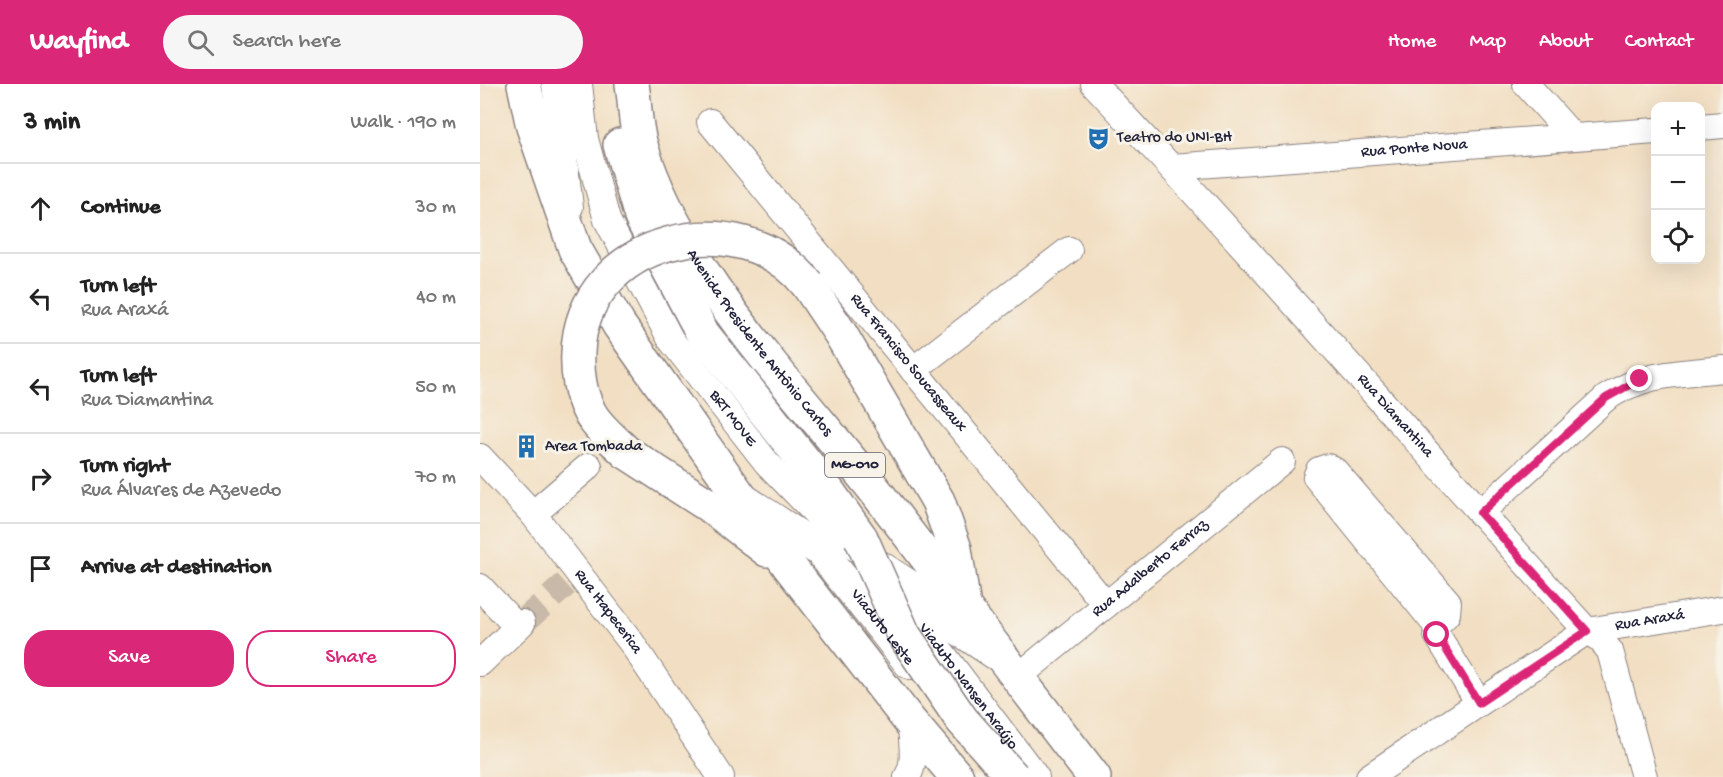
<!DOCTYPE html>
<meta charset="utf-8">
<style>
body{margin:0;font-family:"Gochi Hand",sans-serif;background:#f6f6f6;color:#222}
.controls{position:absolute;right:18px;top:18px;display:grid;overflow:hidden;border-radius:12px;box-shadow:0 6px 24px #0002}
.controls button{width:54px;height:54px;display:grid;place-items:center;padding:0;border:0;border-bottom:2px solid #e0e0e0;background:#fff;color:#222;font:30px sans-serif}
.stop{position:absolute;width:18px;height:18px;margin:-14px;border:4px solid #db2777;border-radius:50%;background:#fff}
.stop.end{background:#db2777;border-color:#fff;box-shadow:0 2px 6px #0008}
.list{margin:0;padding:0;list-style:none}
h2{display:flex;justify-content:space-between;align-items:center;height:78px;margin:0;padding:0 24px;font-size:26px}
h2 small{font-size:20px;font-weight:400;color:#767676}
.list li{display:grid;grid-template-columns:39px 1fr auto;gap:18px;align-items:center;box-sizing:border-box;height:90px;padding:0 24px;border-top:2px solid #e0e0e0}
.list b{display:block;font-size:22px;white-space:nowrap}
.list p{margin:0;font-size:20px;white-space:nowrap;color:#767676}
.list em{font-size:20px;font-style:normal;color:#767676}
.actions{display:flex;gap:12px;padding:18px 24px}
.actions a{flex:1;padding:14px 0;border:2px solid #db2777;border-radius:24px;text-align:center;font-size:21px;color:#db2777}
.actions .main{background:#db2777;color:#fff}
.icon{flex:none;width:33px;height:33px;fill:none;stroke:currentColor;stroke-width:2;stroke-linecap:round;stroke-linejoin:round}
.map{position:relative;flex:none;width:1243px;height:693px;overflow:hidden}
header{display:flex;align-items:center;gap:36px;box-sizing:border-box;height:84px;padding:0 30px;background:#db2777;color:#fff}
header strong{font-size:28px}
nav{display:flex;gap:33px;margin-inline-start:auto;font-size:21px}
.search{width:420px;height:54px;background:#f6f6f6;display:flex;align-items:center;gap:15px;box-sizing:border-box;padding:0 21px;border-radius:33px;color:#767676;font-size:22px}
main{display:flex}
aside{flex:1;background:#fff}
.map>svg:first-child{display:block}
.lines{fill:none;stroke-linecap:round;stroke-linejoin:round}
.minor-tunnel{stroke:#c8b9a8;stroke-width:26;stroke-dasharray:26 13;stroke-linecap:butt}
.minor-casing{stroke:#8a807f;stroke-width:28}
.major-casing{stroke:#8a807f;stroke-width:34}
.highway-casing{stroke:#8a807f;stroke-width:36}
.minor{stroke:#fff;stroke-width:26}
.major{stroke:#fff;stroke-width:32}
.highway{stroke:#fff;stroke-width:33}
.highway-bridge-casing{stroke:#8a807f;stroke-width:36;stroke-linecap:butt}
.highway-bridge{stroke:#fff;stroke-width:33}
.route{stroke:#db2777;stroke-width:8}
.labels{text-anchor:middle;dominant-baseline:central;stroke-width:6;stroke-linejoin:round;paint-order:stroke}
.shield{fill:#f7f3e8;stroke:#62616f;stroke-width:1.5}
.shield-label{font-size:15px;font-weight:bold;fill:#22223b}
.poi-label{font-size:16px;fill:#22223b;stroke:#f7f3e8;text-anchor:start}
.street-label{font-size:16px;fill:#22223b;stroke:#f7f3e8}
</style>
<header>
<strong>Wayfind</strong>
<div class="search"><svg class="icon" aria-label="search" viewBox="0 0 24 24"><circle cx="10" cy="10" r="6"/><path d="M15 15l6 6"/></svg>Search here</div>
<nav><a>Home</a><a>Map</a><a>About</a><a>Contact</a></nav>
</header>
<main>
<aside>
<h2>3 min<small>Walk · 190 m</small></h2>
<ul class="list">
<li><svg class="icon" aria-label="ahead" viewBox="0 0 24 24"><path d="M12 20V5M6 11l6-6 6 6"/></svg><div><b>Continue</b></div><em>30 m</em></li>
<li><svg class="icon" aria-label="left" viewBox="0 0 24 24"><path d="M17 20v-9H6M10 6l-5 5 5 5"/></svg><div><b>Turn left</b><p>Rua Araxá</p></div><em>40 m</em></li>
<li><svg class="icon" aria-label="left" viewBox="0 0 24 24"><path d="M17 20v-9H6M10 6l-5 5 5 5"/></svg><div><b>Turn left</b><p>Rua Diamantina</p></div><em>50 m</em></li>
<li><svg class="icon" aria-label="right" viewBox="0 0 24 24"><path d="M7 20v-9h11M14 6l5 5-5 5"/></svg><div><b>Turn right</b><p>Rua Álvares de Azevedo</p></div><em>70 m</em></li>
<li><svg class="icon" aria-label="arrive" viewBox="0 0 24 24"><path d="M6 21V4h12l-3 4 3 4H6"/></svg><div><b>Arrive at destination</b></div></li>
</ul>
<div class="actions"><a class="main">Save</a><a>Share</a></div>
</aside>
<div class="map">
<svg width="1243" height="693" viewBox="0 0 1243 693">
<rect width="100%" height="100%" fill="#f7f3e8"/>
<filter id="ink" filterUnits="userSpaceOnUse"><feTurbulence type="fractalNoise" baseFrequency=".0167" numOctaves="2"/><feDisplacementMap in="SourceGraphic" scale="12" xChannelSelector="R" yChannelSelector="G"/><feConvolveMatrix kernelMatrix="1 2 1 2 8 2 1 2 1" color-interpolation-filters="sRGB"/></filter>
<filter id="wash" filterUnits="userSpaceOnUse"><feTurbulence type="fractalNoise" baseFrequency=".008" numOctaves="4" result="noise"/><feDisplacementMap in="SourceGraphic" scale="24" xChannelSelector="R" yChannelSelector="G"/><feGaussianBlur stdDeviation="1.35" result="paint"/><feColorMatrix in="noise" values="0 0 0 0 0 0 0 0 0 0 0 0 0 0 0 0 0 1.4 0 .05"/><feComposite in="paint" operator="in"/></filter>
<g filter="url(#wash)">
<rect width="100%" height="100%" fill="#f2dfc3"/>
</g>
<g filter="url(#ink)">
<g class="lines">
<!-- minor-tunnel -->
<polyline class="minor-tunnel" points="42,539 86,500"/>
<defs>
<g id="minor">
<polyline points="75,0 90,123"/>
<path id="s1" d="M 99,0 L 105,55 L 127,136 L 191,256 L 287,379 L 359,453 L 439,505 L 475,546 L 514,572"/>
<path id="s2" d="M 614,0 C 782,179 942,365 1107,547 L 1120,555 L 1130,567 L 1164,693"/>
<polyline points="1046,0 1093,53"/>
<path id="s3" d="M 230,38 L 626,521"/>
<polyline points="1220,43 1243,41"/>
<path id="s4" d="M 692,83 L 1176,47"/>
<polyline points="433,286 589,166"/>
<path id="s5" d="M 0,373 L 53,430 L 151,558 L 241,693"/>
<path d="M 1000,429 L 1126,314 C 1166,288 1198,290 1243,285"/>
<polyline points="53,430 109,382"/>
<polyline points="0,503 37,543"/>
<path id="s6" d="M 411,511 L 441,541 L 556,693"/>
<polyline points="956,541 967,530 968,518 855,387 848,383 839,386 836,393 956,541 957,551 999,619"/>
<polyline points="0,579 42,539"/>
<path id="s7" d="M 538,593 L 802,377"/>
<path d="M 427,693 C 437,678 431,656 431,639"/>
<path id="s8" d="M 889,693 L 1107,547 L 1243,525"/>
</g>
<g id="major">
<path id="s9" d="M 264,416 L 341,467 L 430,579"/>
</g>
<g id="highway">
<polyline points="44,0 53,43 95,165 139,241 309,482 431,639 477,693"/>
<path id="s10" d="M 152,0 C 155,19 155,40 160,58 C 196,185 316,306 397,409 C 470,503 541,599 614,693"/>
<polyline points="140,61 161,133 223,250 345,403 381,454"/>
<polyline points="328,201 360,249 458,417 475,465 483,516"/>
<polyline points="146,368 234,425 287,466"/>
</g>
</defs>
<!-- minor casing -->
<use href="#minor" class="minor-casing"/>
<!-- major casing -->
<use href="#major" class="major-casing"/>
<!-- highway casing -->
<use href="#highway" class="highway-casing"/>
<!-- minor -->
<use href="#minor" class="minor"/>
<!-- major -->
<use href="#major" class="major"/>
<!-- highway -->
<use href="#highway" class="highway"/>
<defs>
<g id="highway-bridge">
<path d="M 146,368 C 134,356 116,342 109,327 C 100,310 97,287 98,269 C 101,154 261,115 328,201"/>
<polyline points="381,454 424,551 482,636 533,693"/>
</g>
</defs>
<!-- highway-bridge casing -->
<use href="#highway-bridge" class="highway-bridge-casing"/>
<!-- highway-bridge -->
<use href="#highway-bridge" class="highway-bridge"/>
</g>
</g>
<g class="lines" filter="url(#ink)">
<!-- route -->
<polyline class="route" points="957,551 999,619 1107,547 1000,429 1126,314 1160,295"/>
</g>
<!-- icons -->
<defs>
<symbol id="theatre-bare" viewBox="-9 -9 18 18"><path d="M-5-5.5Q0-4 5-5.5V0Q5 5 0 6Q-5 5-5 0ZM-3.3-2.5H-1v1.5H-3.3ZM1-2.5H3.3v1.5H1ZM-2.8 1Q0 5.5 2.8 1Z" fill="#1f6fb2" stroke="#f7f3e8" stroke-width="2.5" paint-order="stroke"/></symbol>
<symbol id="building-bare" viewBox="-9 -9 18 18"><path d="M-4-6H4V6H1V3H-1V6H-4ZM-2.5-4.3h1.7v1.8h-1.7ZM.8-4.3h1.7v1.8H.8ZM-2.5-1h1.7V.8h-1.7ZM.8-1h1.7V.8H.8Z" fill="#1f6fb2" stroke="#f7f3e8" stroke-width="2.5" paint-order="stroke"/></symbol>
</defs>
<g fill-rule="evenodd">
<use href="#theatre-bare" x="602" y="38" width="33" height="33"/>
<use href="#building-bare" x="30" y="346" width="33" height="33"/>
</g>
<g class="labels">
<!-- shield labels -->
<rect class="shield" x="345" y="369" width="60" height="24" rx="4.5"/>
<g class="shield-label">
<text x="375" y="381">MG-010</text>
</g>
<!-- poi labels -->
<g class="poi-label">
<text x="637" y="54">Teatro do UNI-BH</text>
<text x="65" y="363">Area Tombada</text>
</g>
<!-- street labels -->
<g class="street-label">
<text stroke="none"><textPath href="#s4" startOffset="243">Rua Ponte Nova</textPath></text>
<text stroke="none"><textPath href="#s10" startOffset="294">Avenida Presidente Antônio Carlos</textPath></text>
<text stroke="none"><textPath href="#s3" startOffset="312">Rua Francisco Soucasseaux</textPath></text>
<text stroke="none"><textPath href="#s2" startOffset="448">Rua Diamantina</textPath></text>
<text stroke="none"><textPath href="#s1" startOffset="375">BRT MOVE</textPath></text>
<text stroke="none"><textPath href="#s7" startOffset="171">Rua Adalberto Ferraz</textPath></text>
<text stroke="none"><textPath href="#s5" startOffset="201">Rua Itapecerica</textPath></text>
<text stroke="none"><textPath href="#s8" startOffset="326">Rua Araxá</textPath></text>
<text stroke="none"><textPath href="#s9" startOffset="190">Viaduto Leste</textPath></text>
<text stroke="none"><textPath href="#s6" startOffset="120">Viaduto Nansen Araújo</textPath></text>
</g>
</g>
</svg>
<div class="controls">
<button>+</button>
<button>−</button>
<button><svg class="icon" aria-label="locate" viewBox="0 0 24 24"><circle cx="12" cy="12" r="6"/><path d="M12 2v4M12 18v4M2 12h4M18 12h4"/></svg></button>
</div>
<div class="stop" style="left:957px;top:551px"></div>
<div class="stop end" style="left:1160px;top:295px"></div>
</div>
</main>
